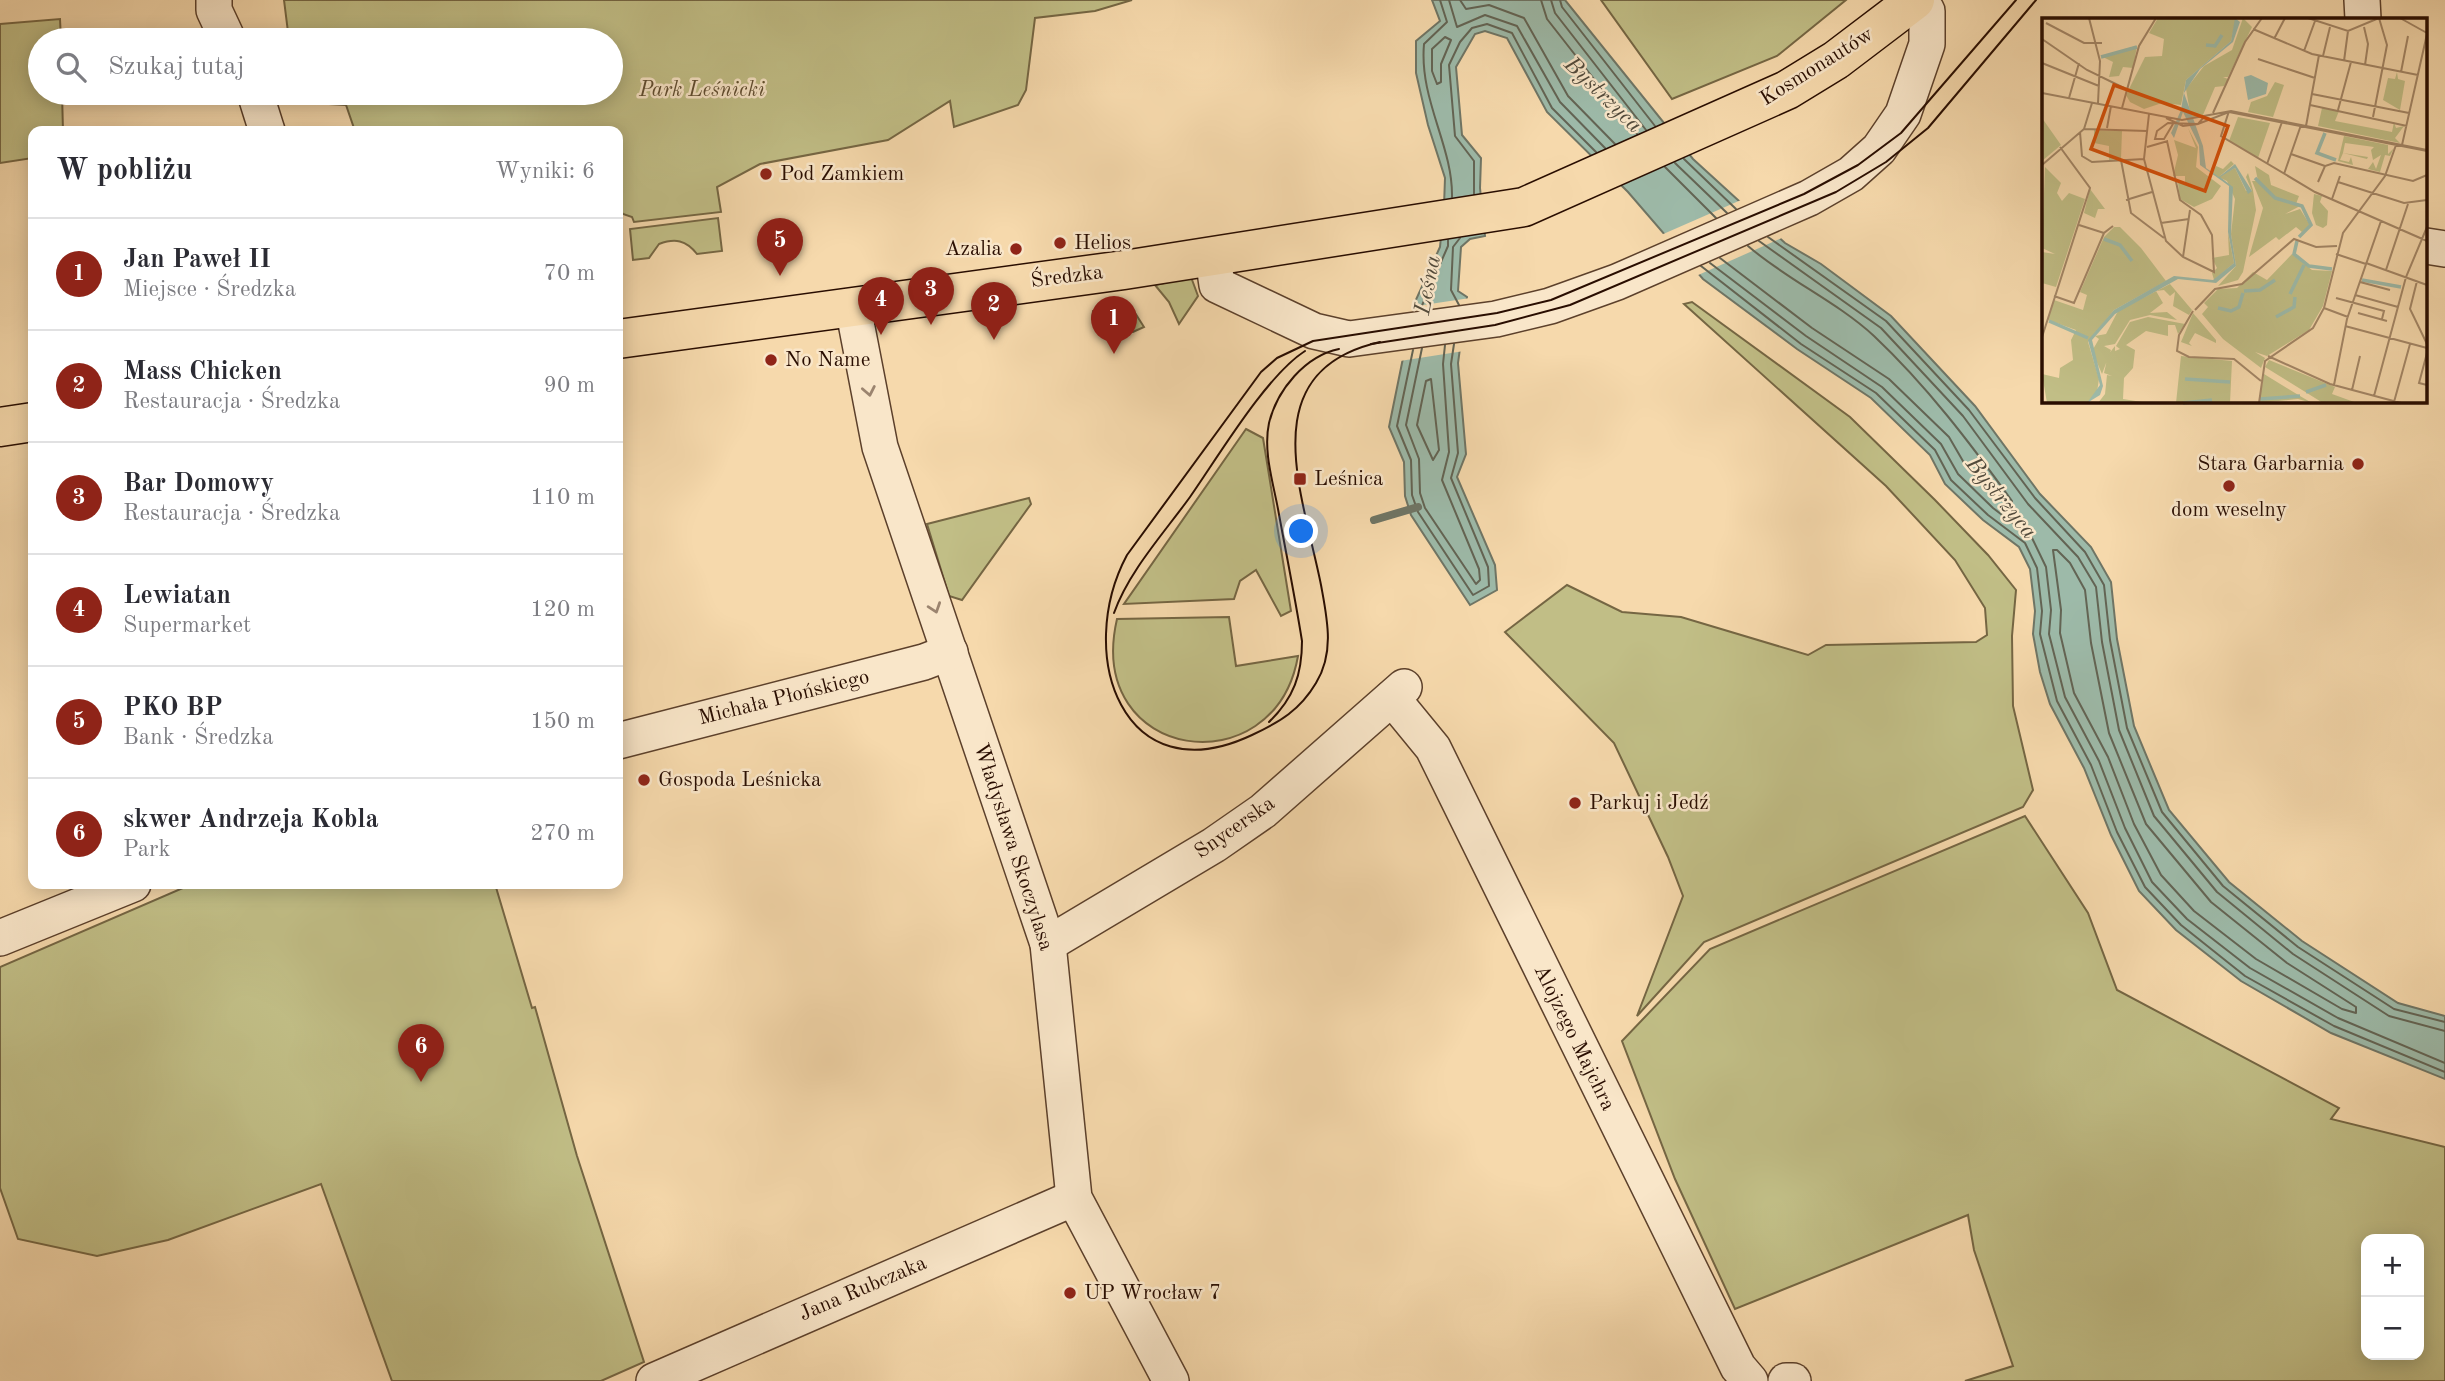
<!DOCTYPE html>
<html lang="pl">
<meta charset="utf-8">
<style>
body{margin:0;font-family:"Old Standard TT",serif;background:#f7f7f7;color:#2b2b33}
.controls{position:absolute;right:21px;bottom:21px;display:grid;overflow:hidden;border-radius:14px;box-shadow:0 4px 18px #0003}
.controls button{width:63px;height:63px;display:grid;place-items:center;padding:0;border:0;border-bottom:2px solid #e1e1e2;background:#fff;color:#2b2b33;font:35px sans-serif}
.you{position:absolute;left:1302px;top:532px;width:24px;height:24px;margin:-18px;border:5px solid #fff;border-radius:50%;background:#1a73e8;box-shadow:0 0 0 10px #1a73e833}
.badge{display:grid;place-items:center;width:46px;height:46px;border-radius:50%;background:#8f2418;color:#fff;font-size:23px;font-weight:700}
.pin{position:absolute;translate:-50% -58px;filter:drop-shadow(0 2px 4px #0008)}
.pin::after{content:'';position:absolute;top:37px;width:24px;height:21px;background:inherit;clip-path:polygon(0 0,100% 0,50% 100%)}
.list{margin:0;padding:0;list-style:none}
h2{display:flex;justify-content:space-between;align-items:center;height:91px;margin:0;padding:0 28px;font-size:30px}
h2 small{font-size:23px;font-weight:400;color:#7c7c81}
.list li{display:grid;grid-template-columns:46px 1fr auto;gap:21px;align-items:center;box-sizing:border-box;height:112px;padding:0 28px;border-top:2px solid #e1e1e2}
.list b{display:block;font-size:26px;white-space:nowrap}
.list p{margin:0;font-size:23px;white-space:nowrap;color:#7c7c81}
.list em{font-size:23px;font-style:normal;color:#7c7c81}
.icon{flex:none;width:38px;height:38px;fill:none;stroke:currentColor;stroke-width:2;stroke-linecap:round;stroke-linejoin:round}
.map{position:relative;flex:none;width:2445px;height:1381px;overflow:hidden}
.search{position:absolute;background:#fff;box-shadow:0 4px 18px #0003;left:28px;top:28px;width:595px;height:77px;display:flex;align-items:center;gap:18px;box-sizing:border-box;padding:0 24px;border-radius:38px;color:#7c7c81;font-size:26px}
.panel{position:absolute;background:#fff;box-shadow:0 4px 18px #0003;left:28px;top:126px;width:595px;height:763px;border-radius:14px}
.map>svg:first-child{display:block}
.green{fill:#c1be86;stroke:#756643;stroke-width:2;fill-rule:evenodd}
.water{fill:#9dbaa9;stroke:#6f7565;stroke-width:2}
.pier{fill:#f6d9ac}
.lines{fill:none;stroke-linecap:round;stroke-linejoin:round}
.shore{stroke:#636454;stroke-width:2}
.stream{stroke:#6f7565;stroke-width:8}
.minor-casing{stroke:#5c402b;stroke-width:38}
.major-casing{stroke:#290d00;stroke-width:41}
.minor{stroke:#f9e6c9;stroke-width:35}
.major{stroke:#f6d9ac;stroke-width:38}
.tram{stroke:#290d00;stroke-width:2}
.oneway{stroke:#9b846f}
.poi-dot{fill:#8f2418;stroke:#f9e6c9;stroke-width:2.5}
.labels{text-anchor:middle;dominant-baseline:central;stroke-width:5;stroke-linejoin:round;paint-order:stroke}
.street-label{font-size:21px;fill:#290d00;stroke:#f9e6c9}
.park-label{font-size:21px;font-style:italic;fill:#5e4b2f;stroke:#f9e6c9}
.poi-label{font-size:21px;fill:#290d00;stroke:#f9e6c9;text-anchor:start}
.water-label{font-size:23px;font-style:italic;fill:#524a3b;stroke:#f9e6c9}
.inset-river{fill:none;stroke:#9dbaa9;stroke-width:3.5}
.inset-road{fill:none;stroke:#a48767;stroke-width:2}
.view{fill:#d5510b;fill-opacity:0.15;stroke:#d5510b;stroke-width:3.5}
.inset-edge{fill:none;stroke:#290d00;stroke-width:3.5}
</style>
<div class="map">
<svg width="2445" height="1381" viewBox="0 0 2445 1381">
<rect width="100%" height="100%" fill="#f6d9ac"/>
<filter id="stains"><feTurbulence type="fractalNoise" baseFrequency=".00286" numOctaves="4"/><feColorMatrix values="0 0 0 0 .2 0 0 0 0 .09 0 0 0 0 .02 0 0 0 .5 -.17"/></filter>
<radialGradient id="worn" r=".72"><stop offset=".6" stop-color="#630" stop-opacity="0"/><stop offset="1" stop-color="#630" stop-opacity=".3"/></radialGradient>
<!-- green -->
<g class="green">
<polygon points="284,0 1132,0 1095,11 1035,18 1026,90 1018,105 954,127 950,101 888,140 760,164 717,187 721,212 634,222 632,217 623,214 618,207 618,131 355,131 346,105 295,102 294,93 611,93 611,40 289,40"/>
<polygon points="1601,0 1846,0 1777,56 1672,99"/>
<polygon points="60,19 61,40 40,40 40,93 62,93 63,131 33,131 33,158 0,163 0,24"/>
<path d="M 718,218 L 722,251 L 697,254 C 686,240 675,238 659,244 L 649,258 L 633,260 L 630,229 Z"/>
<polygon points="1191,277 1198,296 1179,324 1169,302 1155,285"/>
<polygon points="1692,302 1850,417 1935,500 1988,555 2016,590 2012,636 2013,706 2033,790 2023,807 1704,942 1637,1016 1683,896 1668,857 1614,743 1505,632 1567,585 1622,612 1681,617 1808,655 1826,645 1976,642 1987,635 1985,608 1955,560 1886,486 1684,304"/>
<polygon points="1130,305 1144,327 1133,332 1094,322 1092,319 1093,311"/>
<polygon points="1246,429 1263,438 1291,611 1281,616 1256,570 1240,581 1234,599 1124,604"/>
<polygon points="1029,498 1031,504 962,600 949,596 927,524"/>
<path d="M 1229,617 L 1236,666 L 1298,656 C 1275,788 1084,762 1117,619 Z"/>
<path d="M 2025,816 L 2088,913 L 2117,990 L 2339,1108 L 2331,1119 L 2445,1147 L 2445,1381 L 1965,1381 L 2013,1366 L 1974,1250 L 1968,1215 L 1735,1309 L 1675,1179 L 1622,1041 L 1710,949 ZM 2366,1239 L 2419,1239 L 2419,1355 L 2366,1355 Z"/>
<polygon points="192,884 495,884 532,1008 535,1007 577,1156 644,1362 601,1381 392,1381 321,1184 168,1240 97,1256 18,1239 0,1188 0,967"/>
</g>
<!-- water -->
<polygon class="water" points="1432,0 1565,0 1693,159 1785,243 1821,264 1891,316 1975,406 2040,494 2091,547 2111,582 2117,639 2134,726 2169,810 2229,882 2302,941 2398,1003 2445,1016 2445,1079 2331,1033 2241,981 2176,930 2139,891 2111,835 2084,768 2050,704 2040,672 2033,634 2035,611 2030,569 2019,547 1983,520 1945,484 1930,455 1871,398 1797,349 1703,279 1628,192 1547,112 1507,38 1485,31 1475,34 1456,67 1462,135 1481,158 1480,188 1485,236 1470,239 1461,247 1458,291 1467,297 1458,363 1466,454 1457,477 1495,565 1497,590 1470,605 1411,515 1405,496 1404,462 1389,427 1414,304 1440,247 1444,206 1445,178 1428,125 1416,73 1416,41 1440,21"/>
<!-- pier -->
<g class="pier">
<polygon points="1741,200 1784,237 1696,276 1661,235"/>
<polygon points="1470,298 1464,351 1400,361 1410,307"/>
</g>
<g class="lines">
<!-- shore -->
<g class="shore">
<path d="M 1440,0 L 1447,22 L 1424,44 C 1419,100 1453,146 1452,197"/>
<polyline points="1449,0 1457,27 1485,15 1517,26 1560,102 1605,148"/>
<polyline points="1460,0 1466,9 1489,5 1524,18 1568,96 1615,144"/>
<polyline points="1541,0 1547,19 1637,134"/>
<polyline points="1551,0 1555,13 1646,130"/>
<polyline points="1560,0 1562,7 1655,126"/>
<polygon points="1445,37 1451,40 1441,64 1441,82 1437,84 1432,71 1432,49"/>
<polyline points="1684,159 1736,209"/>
<polyline points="1675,163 1727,213"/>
<polyline points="1665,167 1716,218"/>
<polyline points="1474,194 1474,161 1455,136 1449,65 1460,42 1472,28 1487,24 1512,33 1552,108 1596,152"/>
<polyline points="1768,237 1886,321 1969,410 2035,498 2085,552 2104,585 2110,640 2127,728 2162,812 2223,886 2298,947 2394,1009 2445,1022"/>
<polyline points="1759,241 1881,328 1963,416 2028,504 2078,557 2096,587 2102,642 2119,730 2154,816 2217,892 2293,954 2389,1016 2445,1031"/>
<path d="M 1720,258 L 1812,328 L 1889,379 L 1949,437 L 1967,468 L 2001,500 L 2012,505 L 2012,501 C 1970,443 1927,386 1874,336 C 1836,301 1787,280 1748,246"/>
<polyline points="1710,263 1806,336 1882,387 1941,444 1958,474 1993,508 2032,538 2046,567 2051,610 2049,634 2065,697 2099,761 2125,828 2152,882 2187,919 2250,968 2338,1018 2445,1063"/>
<polyline points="1701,266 1801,344 1876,393 1935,450 1951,480 1988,515 2025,543 2037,568 2042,611 2040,634 2057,701 2091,765 2117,832 2145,887 2181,925 2245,976 2334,1026 2445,1072"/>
<polyline points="1459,305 1451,290 1453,247 1460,238"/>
<polyline points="1420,310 1448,246 1448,240"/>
<polyline points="1422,348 1406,425 1419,459 1420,493 1425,508 1476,584 1480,580 1479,569 1442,480 1449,452 1443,364 1445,345"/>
<polyline points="1413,350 1397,426 1411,460 1412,495 1418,512 1473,595 1489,586 1488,567 1451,478 1458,453 1451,364 1454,344"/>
<polygon points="1431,379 1439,450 1433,460 1417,425 1426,381"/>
<polygon points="2053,550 2057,550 2070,563 2085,590 2091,643 2109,733 2146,824 2211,902 2287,963 2356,1007 2356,1013 2342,1009 2256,959 2194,911 2161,875 2134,824 2108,757 2074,693 2060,633 2061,610"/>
</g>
<!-- stream -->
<polyline class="stream" points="1374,520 1418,507"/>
<defs>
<g id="minor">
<polyline points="214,0 214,10 228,40"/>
<polyline points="2362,0 2363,19"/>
<polyline points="255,93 267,131"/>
<polyline points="2426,246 2445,249"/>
<polyline points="1213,257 1217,285 1314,331 1349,339 1496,319 1550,306 1617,282 1809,198 1851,174 1879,149 1903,114 1927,44 1927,11 1920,0"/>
<polyline points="853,307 880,447 1048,944 1074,1198 1171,1381"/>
<polyline points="1392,698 1433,748 1738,1367 1750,1381"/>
<polyline points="618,741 924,662 950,652"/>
<polyline points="0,938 133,884"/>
<polyline points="1048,944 1214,845 1263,811 1404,687"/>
<polyline points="654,1381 1074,1198"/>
<polyline points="1786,1381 1793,1381"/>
</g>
<g id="major">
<polyline points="618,339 1124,270 1524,207 1787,90 1836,60 1915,0"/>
<polyline points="0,427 33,422"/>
</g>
</defs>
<!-- minor casing -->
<use href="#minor" class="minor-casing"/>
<!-- major casing -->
<use href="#major" class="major-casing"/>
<!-- minor -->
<use href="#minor" class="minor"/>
<!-- major -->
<use href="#major" class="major"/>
<!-- tram -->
<g class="tram">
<path d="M 1380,342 C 1251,371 1303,494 1321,585 C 1327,618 1335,652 1316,683 C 1300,710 1280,722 1252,735 C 1123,796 1074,654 1127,555 L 1261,372 L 1277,358 L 1313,341 L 1497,313 L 1551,300 L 1804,194 L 1858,165 L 1901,133 L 2016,0"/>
<polyline points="1371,344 1495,325 1570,305 1836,192 1886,162 1928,128 2036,0"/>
<path d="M 1114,613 C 1129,571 1164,533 1190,497 C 1218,457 1266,376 1305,351"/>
<path d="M 1269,722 C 1294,698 1302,674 1302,641 C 1295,597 1286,553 1278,509 C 1273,482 1263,451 1269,423 C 1277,390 1305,356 1339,349"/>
</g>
</g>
<!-- one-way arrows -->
<defs><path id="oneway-chevron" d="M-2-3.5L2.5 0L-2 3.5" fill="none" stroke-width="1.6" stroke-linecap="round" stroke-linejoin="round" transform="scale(1.75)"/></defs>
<g class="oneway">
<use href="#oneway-chevron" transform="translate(869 391) rotate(79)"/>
<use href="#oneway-chevron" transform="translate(935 608) rotate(71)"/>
</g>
<!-- markers -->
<g class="poi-dot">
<circle cx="766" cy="174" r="7"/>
<circle cx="1060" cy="243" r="7"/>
<circle cx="1016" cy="249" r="7"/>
<circle cx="771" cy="360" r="7"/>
<circle cx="2358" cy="464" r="7"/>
<rect x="1293" y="472" width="14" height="14" rx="3.5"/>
<circle cx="2229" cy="486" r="7"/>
<circle cx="644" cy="780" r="7"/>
<circle cx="1575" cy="803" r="7"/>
<circle cx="1070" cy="1293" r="7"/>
</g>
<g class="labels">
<!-- street labels -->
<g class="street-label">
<text transform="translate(1817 67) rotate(-32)">Kosmonautów</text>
<text transform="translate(1067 277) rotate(-7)">Średzka</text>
<text transform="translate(784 698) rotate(-14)">Michała Płońskiego</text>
<text transform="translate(1235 828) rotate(-35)">Snycerska</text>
<text transform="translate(1013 847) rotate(72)">Władysława Skoczylasa</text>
<text transform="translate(1574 1038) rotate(64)">Alojzego Majchra</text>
<text transform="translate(863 1289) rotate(-23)">Jana Rubczaka</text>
</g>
<!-- park labels -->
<g class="park-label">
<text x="702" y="90">Park Leśnicki</text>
</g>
<!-- poi labels -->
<g class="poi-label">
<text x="780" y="174">Pod Zamkiem</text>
<text x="1074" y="243">Helios</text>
<text x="1002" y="249" text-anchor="end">Azalia</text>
<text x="785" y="360">No Name</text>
<text x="2344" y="464" text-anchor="end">Stara Garbarnia</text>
<text x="1314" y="479">Leśnica</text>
<text x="2229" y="510" text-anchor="middle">dom weselny</text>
<text x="658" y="780">Gospoda Leśnicka</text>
<text x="1589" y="803">Parkuj i Jedź</text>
<text x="1084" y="1293">UP Wrocław 7</text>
</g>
<!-- water labels -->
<g class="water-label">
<text transform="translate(1603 95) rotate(44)">Bystrzyca</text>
<text transform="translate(1428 285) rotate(-79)">Leśna</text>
<text transform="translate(2001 498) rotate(51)">Bystrzyca</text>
</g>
</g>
<!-- overview -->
<g transform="translate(2042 18)">
<rect width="385" height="385" fill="#f6d9ac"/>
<path d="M 116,0 L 193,0 L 193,6 L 189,23 L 144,62 L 139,87 L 120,85 L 102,91 L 88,84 L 84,77 L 103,39 L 120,38 L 122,21 L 107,15 ZM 201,0 L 210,9 L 186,59 L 181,59 L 186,61 L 182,68 L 173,69 L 161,97 L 149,100 L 144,71 L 162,48 L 190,32 ZM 95,28 L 91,50 L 81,49 L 77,58 L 67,59 L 71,44 L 59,38 ZM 355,54 L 356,61 L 363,63 L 358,92 L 341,82 L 346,60 L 353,61 ZM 233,64 L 242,67 L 231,99 L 206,94 L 209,84 L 225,78 ZM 280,90 L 297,93 L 293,103 L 350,114 L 352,104 L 354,110 L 362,108 L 353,120 L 358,125 L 276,108 ZM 196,99 L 228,105 L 216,140 L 187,123 ZM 0,100 L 19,127 L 0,143 ZM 146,110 L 156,129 L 154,149 L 179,168 L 170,181 L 152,189 L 138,181 L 136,165 L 143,165 L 143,158 L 131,158 L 136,137 L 132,122 L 154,130 ZM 52,112 L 80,113 L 79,141 L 67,142 L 67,128 L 52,125 ZM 302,118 L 346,127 L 346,136 L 352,130 L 348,138 L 343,137 L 338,154 L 326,151 L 331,144 L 334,151 L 339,137 L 331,142 L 329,132 L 327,141 L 329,132 L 332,129 L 303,125 L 301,135 L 326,139 L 325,141 L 301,135 L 298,142 L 307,144 L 309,139 L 311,147 L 296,143 ZM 189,143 L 192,146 L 178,158 L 193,150 L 204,173 L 210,173 L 204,159 L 206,155 L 211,172 L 214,192 L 201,254 L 196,262 L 176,268 L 194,248 L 189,216 L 193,181 L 185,163 L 170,156 L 174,148 L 181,151 ZM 213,148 L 227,157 L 229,167 L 257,178 L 254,186 L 239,182 L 258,188 L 243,196 L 258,191 L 268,207 L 260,214 L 254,209 L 237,222 L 234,219 L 207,239 L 221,190 L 210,163 L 216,163 ZM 3,149 L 19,165 L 15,175 L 20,183 L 27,175 L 43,181 L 14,269 L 0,265 L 0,234 L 13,236 L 0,230 ZM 48,171 L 63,191 L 56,191 L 53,200 L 42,195 ZM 272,176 L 280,178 L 278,184 L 286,193 L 285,207 L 281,210 L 274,207 L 270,195 ZM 72,209 L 78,209 L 99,230 L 124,263 L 72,292 L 46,324 L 57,361 L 55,374 L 45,385 L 5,385 L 0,356 L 17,360 L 18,350 L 31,342 L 29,322 L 34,312 L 6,302 L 12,282 L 41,292 L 45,277 L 38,274 L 62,219 ZM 186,215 L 192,245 L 172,262 L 170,255 L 175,250 L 170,240 L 187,237 ZM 250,236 L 270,252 L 290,253 L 281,288 L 267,312 L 225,338 L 213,334 L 223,340 L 219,350 L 181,321 L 160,296 L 166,289 L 162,285 L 176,271 L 195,270 L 211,254 L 225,262 ZM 128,266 L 150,292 L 147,297 L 131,288 L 133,274 L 128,278 L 122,272 L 114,273 L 121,285 L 108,295 L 125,294 L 135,302 L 108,297 L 88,302 L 73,326 L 62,328 L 69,332 L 60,356 L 50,333 L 57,321 L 53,318 L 64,316 L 76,293 ZM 151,295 L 174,322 L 174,325 L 153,315 L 147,325 L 150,328 L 139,324 ZM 106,299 L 143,306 L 136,316 L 133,307 L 126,307 L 126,318 L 104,313 L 84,327 L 93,332 L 91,350 L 82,360 L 81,381 L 106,385 L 56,385 L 63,376 L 65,357 L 70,358 L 62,355 L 66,337 L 73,328 L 73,333 L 78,331 L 74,328 L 88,304 ZM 139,338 L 190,343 L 188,385 L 134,385 ZM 227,342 L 293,369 L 290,376 L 315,385 L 281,385 L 223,349 ZM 222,356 L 258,378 L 270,385 L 256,381 L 217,385 Z" fill="#c1be86"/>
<path d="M 193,0 L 198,4 L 191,24 L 158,51 L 142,75 L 161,128 L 164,150 L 177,159 L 193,146 L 210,173 L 206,176 L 193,150 L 178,159 L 191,169 L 189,216 L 194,248 L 174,265 L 136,261 L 73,296 L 50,322 L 61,368 L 58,377 L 45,385 L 58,367 L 46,322 L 72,292 L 132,258 L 171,262 L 192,245 L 186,214 L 187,168 L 158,147 L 157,127 L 141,94 L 132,120 L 129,115 L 139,92 L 144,62 L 189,23 ZM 209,57 L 226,65 L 224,76 L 206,82 L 202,59 Z" fill="#9dbaa9"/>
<path class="inset-river" d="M 164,27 L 173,28 L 180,17M 59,39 L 95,29M 283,115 L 275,135 L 294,142M 213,160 L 233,180 L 260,188 L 269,207 L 257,219M 62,221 L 78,227 L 90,243M 255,223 L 252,236 L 267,248 L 290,251M 320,262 L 359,269M 202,273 L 218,272 L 233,262M 248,276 L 262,247M 176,290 L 189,293 L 197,289 L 201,275M 234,299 L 252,289 L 253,279M 7,303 L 46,320M 143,361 L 188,364M 264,374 L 284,367M 218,381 L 258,378M 141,385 L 170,382"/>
<path class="inset-road" d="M 47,0 L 58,43 L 56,85M 266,0 L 306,13 L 337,0M 358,0 L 385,15M 4,5 L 42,25 L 60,25M 322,9 L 326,26 L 323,47M 211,11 L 270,36 L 376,57M 0,21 L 45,52 L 82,70M 232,21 L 243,0M 262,33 L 273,3M 281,38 L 288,9M 216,41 L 273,60M 302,43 L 306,13M 0,45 L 57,68M 359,54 L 366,18M 0,75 L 140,102 L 189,93 L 385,132M 270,76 L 367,95M 27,80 L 37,45M 268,87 L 365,108M 80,90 L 97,28 L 114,0M 296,92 L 309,44M 187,93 L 179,118 L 273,174 L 385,223M 171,95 L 203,24 L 220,0M 107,96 L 102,141 L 124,223 L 141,239 L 172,254 L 170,217 L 159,197 L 138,182 L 125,123M 331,99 L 345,27 L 337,0M 124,100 L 141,108 L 156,106 L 162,99M 131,106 L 122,121 L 113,121 L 115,113 L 126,105 L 156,106 L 187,94 L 385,133M 264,108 L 277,37M 65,110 L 69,88M 42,111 L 105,113M 38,114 L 40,138 L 50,144 L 102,141M 360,127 L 385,16M 105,129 L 126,123M 249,136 L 283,148M 79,142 L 89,195 L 122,220M 225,146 L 240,104M 0,147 L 42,111 L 50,85M 242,156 L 259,107M 276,164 L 283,148 L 292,145 L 371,163 L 385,157M 296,164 L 362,185 L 385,182M 290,181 L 298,158M 84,182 L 110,174M 119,205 L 147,201M 37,207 L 62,215M 294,236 L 324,246M 141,239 L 148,192M 324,245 L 385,267M 344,252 L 366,186M 375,263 L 368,291 L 385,326M 318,264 L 348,272M 313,277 L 356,289M 12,278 L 32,285 L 62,215 L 71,208M 294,280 L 342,293 L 340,301M 282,290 L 306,299M 153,292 L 173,271 L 200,266 L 252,221 L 274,229 L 295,228M 151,293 L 137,317 L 135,333 L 147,339 L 192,341 L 219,363M 316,295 L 345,303M 303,308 L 385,330M 0,319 L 48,170 L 18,129M 385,335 L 377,365 L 385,367M 226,338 L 288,366 L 359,385M 292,367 L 305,301 L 339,203M 310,372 L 318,338M 332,378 L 364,259 L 385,209M 352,384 L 368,326M 217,385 L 223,343 L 271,310 L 282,290 L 301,215 L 343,158 L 354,127"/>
<path class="view" d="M 72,67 L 186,108 L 163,173 L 49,131 Z"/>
<rect width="385" height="385" class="inset-edge"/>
</g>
<rect width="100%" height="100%" filter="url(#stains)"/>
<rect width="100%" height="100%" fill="url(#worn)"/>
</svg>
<div class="controls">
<button>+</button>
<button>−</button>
</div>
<div class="you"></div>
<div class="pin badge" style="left:1114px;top:354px">1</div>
<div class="pin badge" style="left:994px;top:340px">2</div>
<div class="pin badge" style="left:931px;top:325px">3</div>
<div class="pin badge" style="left:881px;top:335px">4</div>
<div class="pin badge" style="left:780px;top:276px">5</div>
<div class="pin badge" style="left:421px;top:1082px">6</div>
<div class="search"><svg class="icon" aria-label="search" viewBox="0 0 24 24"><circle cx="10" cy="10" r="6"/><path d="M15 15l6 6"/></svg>Szukaj tutaj</div>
<section class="panel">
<h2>W pobliżu<small>Wyniki: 6</small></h2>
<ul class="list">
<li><span class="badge">1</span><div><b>Jan Paweł II</b><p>Miejsce · Średzka</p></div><em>70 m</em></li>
<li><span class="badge">2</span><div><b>Mass Chicken</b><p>Restauracja · Średzka</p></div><em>90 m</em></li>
<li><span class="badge">3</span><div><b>Bar Domowy</b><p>Restauracja · Średzka</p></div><em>110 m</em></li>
<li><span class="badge">4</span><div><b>Lewiatan</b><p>Supermarket</p></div><em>120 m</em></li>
<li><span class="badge">5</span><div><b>PKO BP</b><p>Bank · Średzka</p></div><em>150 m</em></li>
<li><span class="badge">6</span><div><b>skwer Andrzeja Kobla</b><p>Park</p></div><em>270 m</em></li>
</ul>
</section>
</div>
